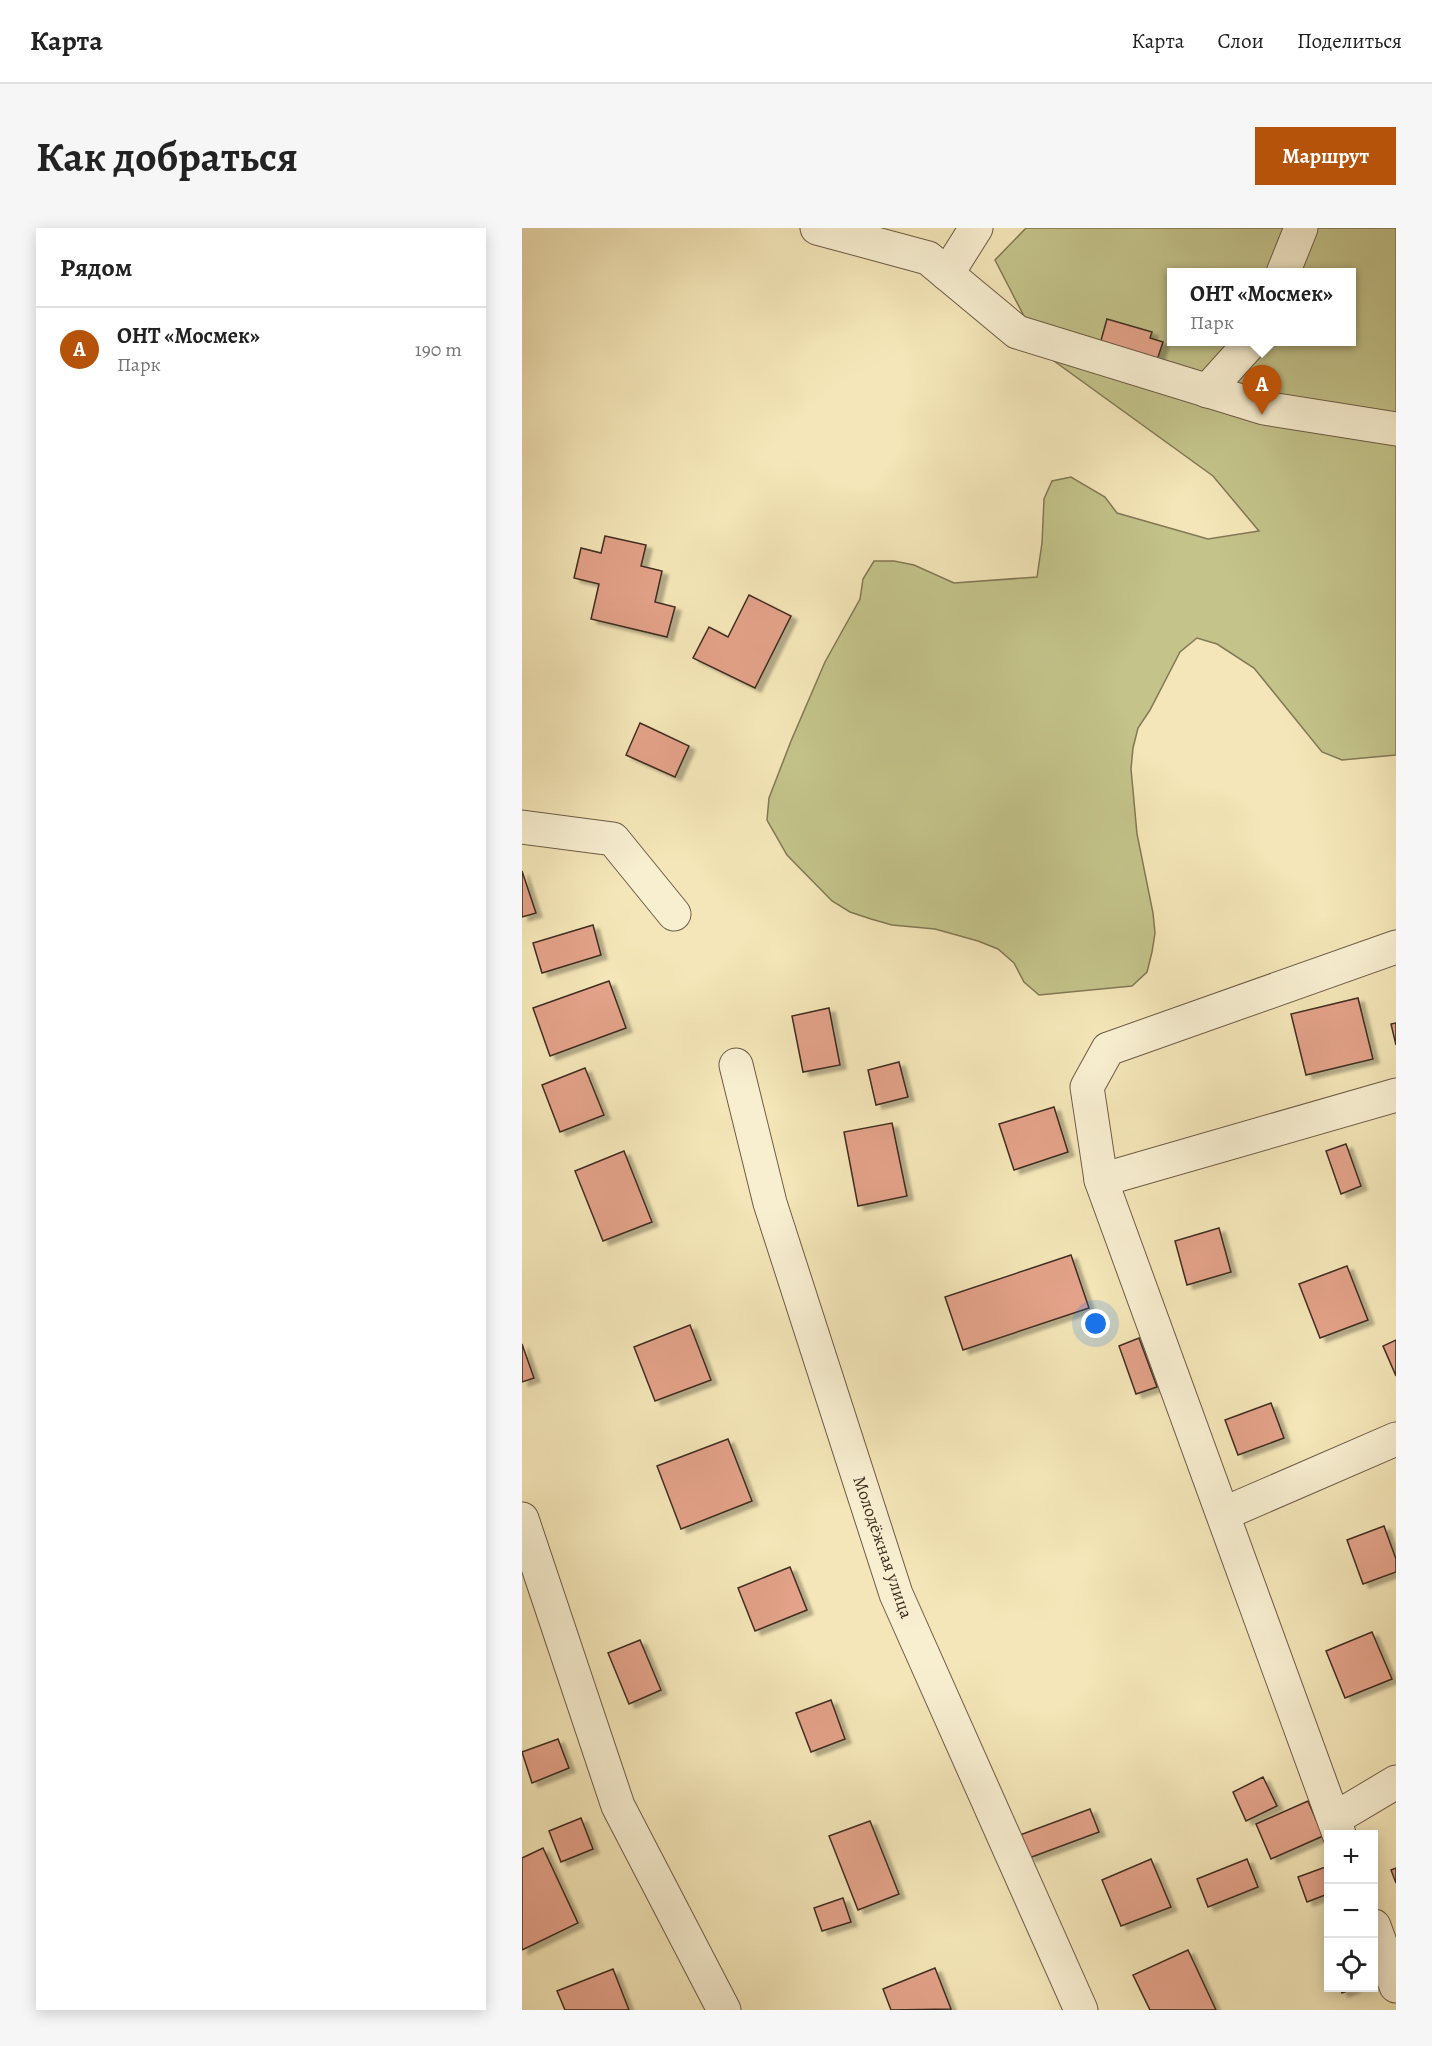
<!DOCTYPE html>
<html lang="ru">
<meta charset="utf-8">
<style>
body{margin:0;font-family:Alegreya,serif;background:#f6f6f6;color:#222}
.controls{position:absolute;right:18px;bottom:18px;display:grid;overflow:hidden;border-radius:0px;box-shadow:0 3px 15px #0003}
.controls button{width:54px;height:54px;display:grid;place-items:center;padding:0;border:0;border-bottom:2px solid #e0e0e0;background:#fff;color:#222;font:30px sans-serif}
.you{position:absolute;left:574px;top:1096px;width:21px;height:21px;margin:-15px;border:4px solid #fff;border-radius:50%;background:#1a73e8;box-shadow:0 0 0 9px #1a73e833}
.badge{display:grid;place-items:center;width:39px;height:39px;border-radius:50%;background:#b45309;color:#fff;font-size:20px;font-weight:700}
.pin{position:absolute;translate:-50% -50px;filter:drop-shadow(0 2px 3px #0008)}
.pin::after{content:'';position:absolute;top:32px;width:21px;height:18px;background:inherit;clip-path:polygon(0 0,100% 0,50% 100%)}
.popup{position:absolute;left:645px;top:40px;width:189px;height:78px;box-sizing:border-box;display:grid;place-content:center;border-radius:0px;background:#fff;filter:drop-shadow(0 2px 4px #0005);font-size:20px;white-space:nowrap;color:#767676}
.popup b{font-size:22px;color:#222}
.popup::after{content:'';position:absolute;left:50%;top:100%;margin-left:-12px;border:12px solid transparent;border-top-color:#fff}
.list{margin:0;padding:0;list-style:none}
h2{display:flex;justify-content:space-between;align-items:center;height:78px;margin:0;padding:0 24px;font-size:26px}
h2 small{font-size:20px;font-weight:400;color:#767676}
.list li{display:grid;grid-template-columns:39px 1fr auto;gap:18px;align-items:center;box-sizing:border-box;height:84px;padding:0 24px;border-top:2px solid #e0e0e0}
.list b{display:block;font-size:22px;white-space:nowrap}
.list p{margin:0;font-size:20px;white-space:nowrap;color:#767676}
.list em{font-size:20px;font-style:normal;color:#767676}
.icon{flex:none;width:33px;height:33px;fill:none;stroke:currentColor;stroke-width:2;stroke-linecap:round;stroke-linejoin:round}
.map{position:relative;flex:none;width:874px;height:1782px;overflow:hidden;border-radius:0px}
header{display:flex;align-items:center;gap:36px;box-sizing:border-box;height:84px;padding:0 30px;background:#fff;border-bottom:2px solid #e0e0e0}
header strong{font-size:28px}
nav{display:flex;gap:33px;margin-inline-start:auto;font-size:21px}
.intro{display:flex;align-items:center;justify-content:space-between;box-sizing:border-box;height:144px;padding:0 36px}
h1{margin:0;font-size:42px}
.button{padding:15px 27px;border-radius:0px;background:#b45309;color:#fff;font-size:21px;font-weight:700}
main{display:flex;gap:36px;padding:0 36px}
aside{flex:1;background:#fff;border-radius:0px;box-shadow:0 3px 15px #0003}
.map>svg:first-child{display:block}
.green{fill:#c3c38a;stroke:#827856;stroke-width:1.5;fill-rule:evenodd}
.building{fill:#e3a289;stroke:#402d21;stroke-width:1.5;filter:url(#shadow)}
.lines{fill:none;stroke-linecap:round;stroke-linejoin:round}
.street-casing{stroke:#6d5b47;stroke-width:35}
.street{stroke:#f8efd1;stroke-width:33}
.labels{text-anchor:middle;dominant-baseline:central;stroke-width:4.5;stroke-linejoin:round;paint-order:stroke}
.street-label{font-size:18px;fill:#402d21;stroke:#f8efd1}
</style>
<header>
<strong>Карта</strong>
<nav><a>Карта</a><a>Слои</a><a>Поделиться</a></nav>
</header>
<div class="intro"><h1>Как добраться</h1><a class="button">Маршрут</a></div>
<main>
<aside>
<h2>Рядом<small></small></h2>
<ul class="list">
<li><span class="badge">A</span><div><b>ОНТ «Мосмек»</b><p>Парк</p></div><em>190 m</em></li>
</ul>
</aside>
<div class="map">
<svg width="874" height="1782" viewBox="0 0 874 1782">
<defs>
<filter id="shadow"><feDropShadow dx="6" dy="4" stdDeviation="1.5" flood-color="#0004"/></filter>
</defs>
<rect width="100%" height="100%" fill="#f4e6b8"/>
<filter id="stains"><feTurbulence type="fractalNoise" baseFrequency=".00333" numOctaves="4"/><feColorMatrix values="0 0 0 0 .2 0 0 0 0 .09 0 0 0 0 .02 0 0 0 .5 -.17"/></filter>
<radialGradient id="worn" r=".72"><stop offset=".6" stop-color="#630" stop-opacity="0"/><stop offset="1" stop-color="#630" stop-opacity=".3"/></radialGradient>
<!-- green -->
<path class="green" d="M 504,0 L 874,0 L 874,527 L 820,532 L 800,524 L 732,440 L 695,416 L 675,410 L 658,424 L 628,482 L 616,500 L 611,520 L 609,541 L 615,606 L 631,685 L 633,705 L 630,724 L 625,744 L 610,758 L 517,767 L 502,754 L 492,735 L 476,721 L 456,713 L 413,701 L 370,697 L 349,691 L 328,684 L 310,673 L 265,627 L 245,592 L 247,570 L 269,513 L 303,434 L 338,371 L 341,351 L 352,333 L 372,333 L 392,337 L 432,355 L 515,349 L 520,315 L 522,271 L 530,253 L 549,249 L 583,269 L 595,285 L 686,311 L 737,303 L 691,248 L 521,125 L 473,32 ZM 650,45 L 830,45 L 830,114 L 650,114 Z"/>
<!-- building -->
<g class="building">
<polygon points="585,91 630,104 628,110 641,114 635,132 578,116"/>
<polygon points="83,308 124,317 119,338 140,343 133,374 153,379 145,409 69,391 77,356 52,350 59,320 79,325"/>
<polygon points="227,367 269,388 233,460 171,430 187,399 206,409"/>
<polygon points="118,495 167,518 153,549 104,527"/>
<polygon points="0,643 14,685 0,689"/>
<polygon points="71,697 79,727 20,745 11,715"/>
<polygon points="87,753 104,800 28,828 11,780"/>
<polygon points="836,770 851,831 784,847 769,786"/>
<polygon points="307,780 318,837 281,844 270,788"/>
<polygon points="874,795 874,817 869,796"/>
<polygon points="377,834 386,869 354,877 346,842"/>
<polygon points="63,840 82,887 38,904 20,857"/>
<polygon points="532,879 546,924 492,942 477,896"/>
<polygon points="370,895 385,968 336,978 322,904"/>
<polygon points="824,916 839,958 819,966 804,923"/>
<polygon points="102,923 130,994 81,1013 53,943"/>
<polygon points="697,1000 709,1044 665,1057 653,1013"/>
<polygon points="549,1027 567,1080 441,1122 423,1069"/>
<polygon points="825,1038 846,1092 798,1110 777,1056"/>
<polygon points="168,1097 189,1152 133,1173 112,1119"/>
<polygon points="617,1110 635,1159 614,1166 597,1118"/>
<polygon points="874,1112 874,1148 861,1118"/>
<polygon points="0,1116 12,1150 0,1154"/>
<polygon points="749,1175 762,1210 716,1227 703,1192"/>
<polygon points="206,1211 230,1273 159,1301 135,1238"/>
<polygon points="862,1298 874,1331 874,1344 841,1356 825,1312"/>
<polygon points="268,1339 285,1382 233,1403 216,1360"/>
<polygon points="850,1404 870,1451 823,1470 804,1423"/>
<polygon points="118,1412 139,1462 107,1476 86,1425"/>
<polygon points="309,1472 323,1511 289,1524 274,1485"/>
<polygon points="36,1511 47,1540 10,1555 0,1524"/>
<polygon points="741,1549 755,1578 724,1593 711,1564"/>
<polygon points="786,1573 801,1608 749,1631 734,1596"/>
<polygon points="568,1581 577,1604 507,1630 498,1607"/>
<polygon points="59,1590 71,1621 39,1634 27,1603"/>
<polygon points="348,1593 377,1666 336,1682 307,1608"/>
<polygon points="21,1620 56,1695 0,1722 0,1630"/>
<polygon points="629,1631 649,1679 599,1698 580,1652"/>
<polygon points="725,1631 736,1659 686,1679 675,1651"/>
<polygon points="806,1638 806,1666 785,1674 776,1649"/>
<polygon points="874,1640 874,1655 869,1642"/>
<polygon points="321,1670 329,1694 300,1703 292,1680"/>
<polygon points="666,1722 694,1782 628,1782 611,1747"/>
<polygon points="413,1740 429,1781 369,1782 361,1761"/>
<polygon points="91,1741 107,1782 43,1782 35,1763"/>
<polygon points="818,1760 833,1760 820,1765"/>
</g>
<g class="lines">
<defs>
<g id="street">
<polyline points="295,0 406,30 495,104 742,180 874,201"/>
<polyline points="761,45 779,0"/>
<polyline points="425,46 454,0"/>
<polyline points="685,163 729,114"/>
<polyline points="0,599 91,611 152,686"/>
<polyline points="214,837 248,975 374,1366 559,1782"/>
<polyline points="579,952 874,867"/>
<polyline points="701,1286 874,1211"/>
<polyline points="0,1291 96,1578 202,1782"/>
<polyline points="812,1591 874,1554"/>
<polyline points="817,1606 579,952 565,859 586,821 874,719"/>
<polyline points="852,1698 874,1758"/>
</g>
</defs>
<!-- street casing -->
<use href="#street" class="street-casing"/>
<!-- street -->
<use href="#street" class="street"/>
</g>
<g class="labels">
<!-- street labels -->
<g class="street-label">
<text transform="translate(361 1319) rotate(71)">Молодёжная улица</text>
</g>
</g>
<rect width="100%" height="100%" filter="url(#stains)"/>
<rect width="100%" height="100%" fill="url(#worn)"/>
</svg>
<div class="controls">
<button>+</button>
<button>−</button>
<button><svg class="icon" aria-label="locate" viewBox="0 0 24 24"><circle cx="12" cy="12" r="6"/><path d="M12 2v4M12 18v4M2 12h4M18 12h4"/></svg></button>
</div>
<div class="you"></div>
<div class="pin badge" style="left:740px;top:187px">A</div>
<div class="popup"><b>ОНТ «Мосмек»</b>Парк</div>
</div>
</main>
